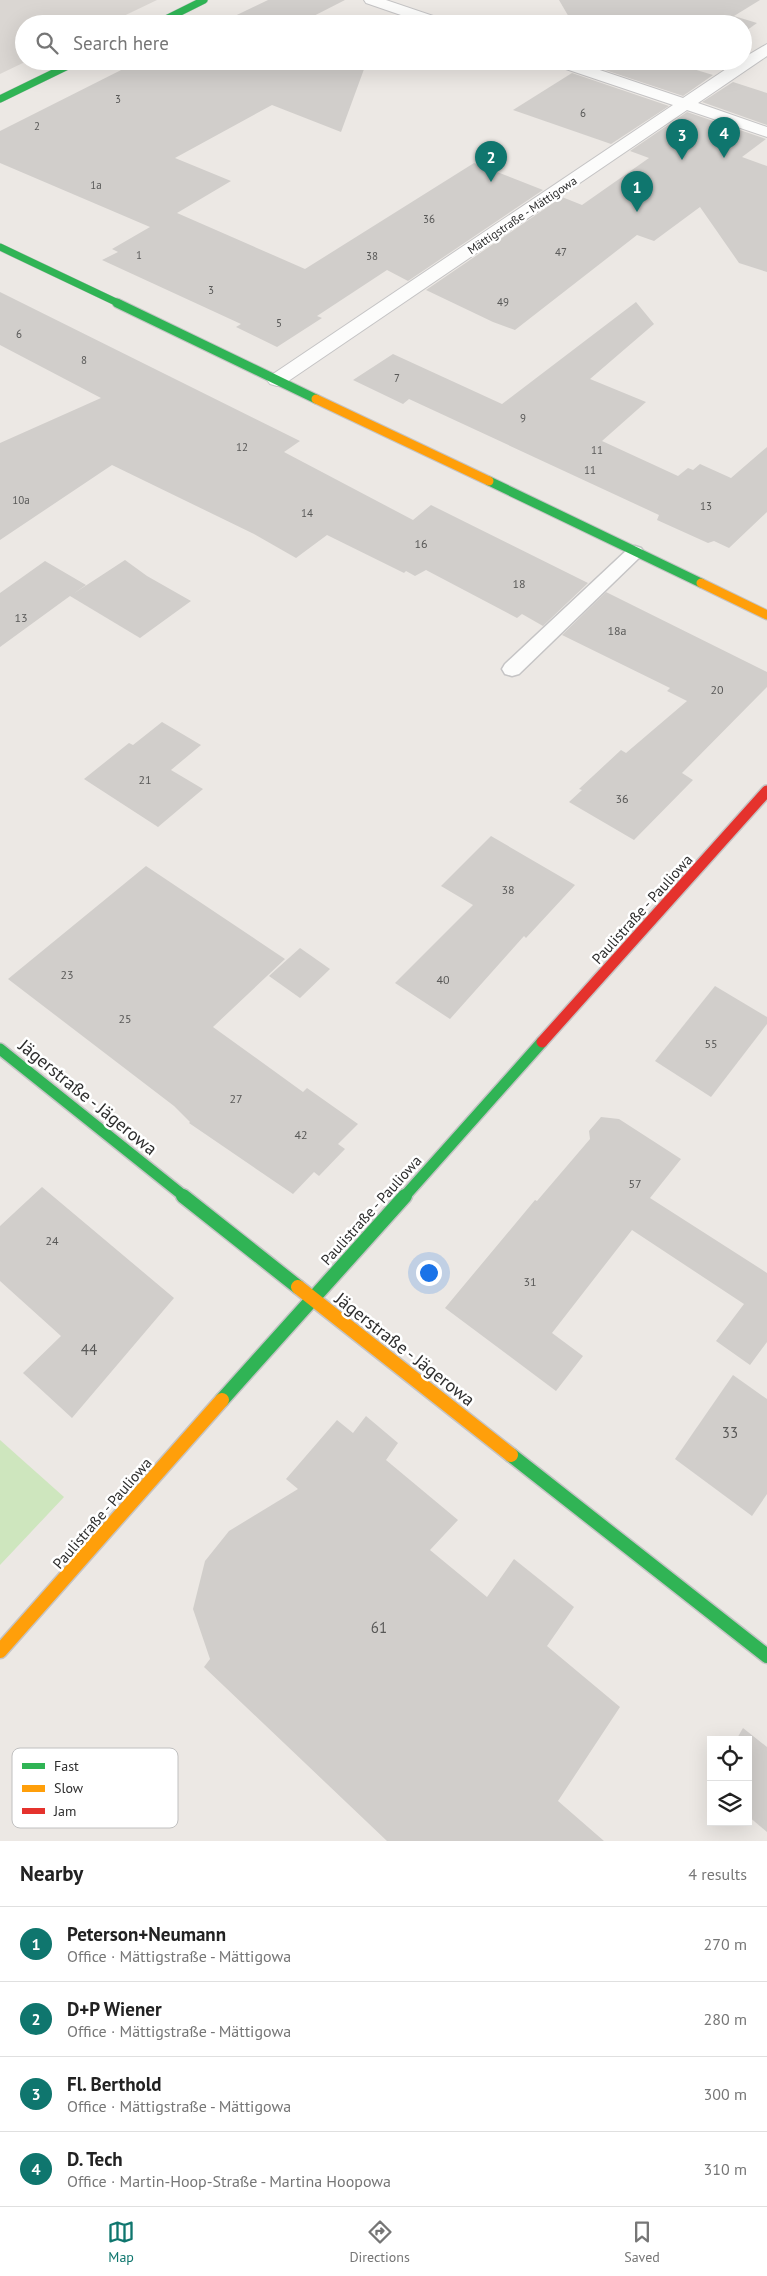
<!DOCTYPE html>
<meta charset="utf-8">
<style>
body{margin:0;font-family:"PT Sans",sans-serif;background:#f6f6f6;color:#222}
.controls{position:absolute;right:15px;bottom:15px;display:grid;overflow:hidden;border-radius:0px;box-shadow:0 5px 20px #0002}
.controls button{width:45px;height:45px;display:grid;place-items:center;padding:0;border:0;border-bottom:1px solid #e0e0e0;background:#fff;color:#222;font:25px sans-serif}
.you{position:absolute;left:428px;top:1272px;width:18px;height:18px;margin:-12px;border:4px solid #fff;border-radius:50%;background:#1a73e8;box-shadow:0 0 0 8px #1a73e833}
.badge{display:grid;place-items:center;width:32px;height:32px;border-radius:50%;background:#0f766e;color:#fff;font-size:16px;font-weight:700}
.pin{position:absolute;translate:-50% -41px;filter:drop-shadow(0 1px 2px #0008)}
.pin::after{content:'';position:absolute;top:26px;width:18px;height:15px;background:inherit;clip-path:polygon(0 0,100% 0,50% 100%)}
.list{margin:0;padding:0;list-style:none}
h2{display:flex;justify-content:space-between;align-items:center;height:65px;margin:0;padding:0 20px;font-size:21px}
h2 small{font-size:16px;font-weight:400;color:#767676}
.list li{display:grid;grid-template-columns:32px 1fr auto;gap:15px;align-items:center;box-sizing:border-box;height:75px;padding:0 20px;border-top:1px solid #e0e0e0}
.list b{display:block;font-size:19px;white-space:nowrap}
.list p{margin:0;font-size:16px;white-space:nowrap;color:#767676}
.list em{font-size:16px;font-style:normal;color:#767676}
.icon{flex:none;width:28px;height:28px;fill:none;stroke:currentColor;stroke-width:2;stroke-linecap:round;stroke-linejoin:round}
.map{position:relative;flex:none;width:767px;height:1841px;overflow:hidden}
.search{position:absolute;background:#fff;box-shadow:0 5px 20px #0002;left:15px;right:15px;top:15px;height:55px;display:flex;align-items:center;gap:12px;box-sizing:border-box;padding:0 18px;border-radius:28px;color:#767676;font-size:19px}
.sheet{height:365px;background:#fff}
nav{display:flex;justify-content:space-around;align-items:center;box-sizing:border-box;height:70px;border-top:1px solid #e0e0e0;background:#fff;font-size:14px;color:#767676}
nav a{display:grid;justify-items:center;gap:2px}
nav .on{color:#0f766e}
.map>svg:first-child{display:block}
.green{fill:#cee6be}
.plaza{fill:#dad6d2}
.building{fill:#d1cecb}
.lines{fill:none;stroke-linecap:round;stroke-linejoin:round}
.lane-casing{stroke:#c5c4c5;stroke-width:3}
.street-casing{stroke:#c5c4c5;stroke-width:2}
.fast-far3-casing{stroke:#c5c4c5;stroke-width:8}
.fast-far2-casing{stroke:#c5c4c5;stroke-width:11}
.fast-far1-casing{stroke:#c5c4c5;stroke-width:14}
.fast-casing{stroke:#c5c4c5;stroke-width:17}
.slow-far1-casing{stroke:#c5c4c5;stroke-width:11}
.slow-casing{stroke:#c5c4c5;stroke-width:17}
.jam-casing{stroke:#c5c4c5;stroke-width:14}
.lane{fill:#fcfcfb;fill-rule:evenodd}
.street{fill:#fcfcfb;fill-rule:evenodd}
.fast-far3{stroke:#30b455;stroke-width:7}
.fast-far2{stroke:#30b455;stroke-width:9}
.fast-far1{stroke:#30b455;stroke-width:11}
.fast{stroke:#30b455;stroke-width:14}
.slow-far1{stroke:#ff9f0a;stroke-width:9}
.slow{stroke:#ff9f0a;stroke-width:14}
.jam{stroke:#e5322d;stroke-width:11}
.labels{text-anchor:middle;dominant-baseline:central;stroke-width:5;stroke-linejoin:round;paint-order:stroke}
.far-number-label{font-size:11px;fill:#585857}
.far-street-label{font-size:12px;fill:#2e2e2e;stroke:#fff}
.number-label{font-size:12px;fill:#585857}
.street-label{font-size:15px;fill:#2e2e2e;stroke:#fff}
.near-number-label{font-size:15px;fill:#585857}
.near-street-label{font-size:18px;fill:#2e2e2e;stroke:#fff}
.key{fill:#fff;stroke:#c0c0c0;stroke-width:1}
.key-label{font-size:14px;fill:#2e2e2e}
</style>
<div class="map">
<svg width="767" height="1841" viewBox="0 0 767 1841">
<rect width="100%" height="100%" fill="#ece8e4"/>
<!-- green -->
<polygon class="green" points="0,1440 64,1497 0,1565"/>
<!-- plaza -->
<polygon class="plaza" points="0,0 157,0 107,24 24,24 24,61 27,61 0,74"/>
<!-- building -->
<g class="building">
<polygon points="268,0 345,0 298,24 218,24"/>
<polygon points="559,0 760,0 734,16 757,23 743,33 743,24 573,24"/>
<polygon points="139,61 367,61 341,132 272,105 175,158 231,181 177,213 305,269 474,163 543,190 408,281 387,270 317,316 322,318 277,347 236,327 241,324 102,260 118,252 112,249 150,227 0,163 0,131"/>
<polygon points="591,61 699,61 690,68 713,75 683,96 587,64"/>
<polygon points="572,73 669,106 611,144 513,110"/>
<polygon points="733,82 767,93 767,125 702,102"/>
<polygon points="687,112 766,139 742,157 767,166 767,272 739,263 700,207 654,241 637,235 515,330 493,322 426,290 562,197 582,205 649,158 630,151"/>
<polygon points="0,292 300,441 284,452 413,520 431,505 588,583 543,626 522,614 517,618 426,570 415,576 406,571 404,573 327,535 296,558 254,534 112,465 0,540 0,443 101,398 0,345"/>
<polygon points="636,302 654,324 590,379 646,402 602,441 678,476 688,468 693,470 700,464 731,478 767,447 767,512 729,548 714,541 708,543 657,520 659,515 409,399 403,404 353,380 393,354 502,404"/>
<polygon points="125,560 147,576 191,601 140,638 70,596 0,647 0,593 45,561 86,585 73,594"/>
<polygon points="606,592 767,672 767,687 682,773 693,780 634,840 569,802 582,790 579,789 621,750 626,753 687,701 667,691 670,688 562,635"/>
<polygon points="162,722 201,745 171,770 203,789 158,827 84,779 129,743 133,745"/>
<polygon points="491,836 575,885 526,938 524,936 450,1019 395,983 473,905 441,886"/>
<polygon points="146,866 285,959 213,1027 303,1092 307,1088 358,1124 338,1144 345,1149 319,1176 314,1172 293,1194 189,1123 190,1122 174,1106 8,979"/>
<polygon points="300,948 330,969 300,998 269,976"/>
<polygon points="715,986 767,1017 767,1024 711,1097 655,1061"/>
<polygon points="601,1117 619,1119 681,1159 650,1198 767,1273 767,1342 750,1365 716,1341 744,1304 632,1230 552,1333 583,1356 556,1391 445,1308 535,1200 537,1201 590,1139 589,1131"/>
<polygon points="42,1187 174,1298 72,1418 23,1373 61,1336 0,1281 0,1226"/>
<polygon points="733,1375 767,1399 767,1494 752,1516 675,1459"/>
<polygon points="366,1416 398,1443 386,1460 458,1520 430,1550 487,1597 514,1559 574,1607 547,1646 620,1707 558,1801 604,1841 387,1841 204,1667 210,1659 193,1609 205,1561 229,1531 298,1489 286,1479 337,1420 353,1433"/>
<polygon points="743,1728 767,1747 767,1832 748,1816 748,1740 736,1740"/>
</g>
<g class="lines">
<defs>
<polygon id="lane" points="635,546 641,548 644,552 641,556 519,674 512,676 505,674 502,669 505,664 629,548"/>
<g id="street">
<polygon points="364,0 386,0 448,21 450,24 427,24 366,3"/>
<polygon points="767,44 767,56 698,103 767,127 767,137 687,110 284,384 277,386 270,384 267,380 270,376 673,105 551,64 549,61 573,61 683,98 738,61 743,61 743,58"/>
</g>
<g id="fast-far3">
<polyline points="156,24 204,0"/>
<polyline points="0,99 78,61"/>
<polyline points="0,247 120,304"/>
</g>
<g id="fast-far2">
<polyline points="117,303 316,399"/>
<polyline points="489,481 701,583"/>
</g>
<g id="fast-far1">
<polyline points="0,1049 185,1197"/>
<polyline points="404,1197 542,1042"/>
</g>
<g id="fast">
<polyline points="183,1196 298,1287"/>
<polyline points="222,1400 405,1196"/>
<polyline points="511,1455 767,1656"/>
</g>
<g id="slow-far1">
<polyline points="316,399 489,481"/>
<polyline points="701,583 767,615"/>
</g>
<g id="slow">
<polyline points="298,1287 511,1455"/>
<polyline points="0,1651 222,1400"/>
</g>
<polyline id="jam" points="542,1042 767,791"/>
</defs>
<!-- lane casing -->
<use href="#lane" class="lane-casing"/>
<!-- street casing -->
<use href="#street" class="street-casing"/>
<!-- fast-far3 casing -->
<use href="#fast-far3" class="fast-far3-casing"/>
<!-- fast-far2 casing -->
<use href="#fast-far2" class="fast-far2-casing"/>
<!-- fast-far1 casing -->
<use href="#fast-far1" class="fast-far1-casing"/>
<!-- fast casing -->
<use href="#fast" class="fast-casing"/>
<!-- slow-far1 casing -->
<use href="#slow-far1" class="slow-far1-casing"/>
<!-- slow casing -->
<use href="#slow" class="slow-casing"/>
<!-- jam casing -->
<use href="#jam" class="jam-casing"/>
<!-- lane -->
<use href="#lane" class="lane"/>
<!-- street -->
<use href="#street" class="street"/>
<!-- fast-far3 -->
<use href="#fast-far3" class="fast-far3"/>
<!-- fast-far2 -->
<use href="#fast-far2" class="fast-far2"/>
<!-- fast-far1 -->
<use href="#fast-far1" class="fast-far1"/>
<!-- fast -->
<use href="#fast" class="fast"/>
<!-- slow-far1 -->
<use href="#slow-far1" class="slow-far1"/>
<!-- slow -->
<use href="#slow" class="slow"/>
<!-- jam -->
<use href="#jam" class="jam"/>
</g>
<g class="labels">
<!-- far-number labels -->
<g class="far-number-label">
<text x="118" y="99">3</text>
<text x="583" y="113">6</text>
<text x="37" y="126">2</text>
<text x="96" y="185">1a</text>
<text x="429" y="219">36</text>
<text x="561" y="252">47</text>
<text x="139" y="255">1</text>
<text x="372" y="256">38</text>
<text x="211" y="290">3</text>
<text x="503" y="302">49</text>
<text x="279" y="323">5</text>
<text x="19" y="334">6</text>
<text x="84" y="360">8</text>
<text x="397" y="378">7</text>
<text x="523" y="418">9</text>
<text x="242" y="447">12</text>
<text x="597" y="450">11</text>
<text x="590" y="470">11</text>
<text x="21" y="500">10a</text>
<text x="706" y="506">13</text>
<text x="307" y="513">14</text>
</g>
<!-- far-street labels -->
<g class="far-street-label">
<text transform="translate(522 215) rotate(-34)">Mättigstraße - Mättigowa</text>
</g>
<!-- number labels -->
<g class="number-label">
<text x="421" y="543">16</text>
<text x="519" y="583">18</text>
<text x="21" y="617">13</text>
<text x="617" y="630">18a</text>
<text x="717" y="689">20</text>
<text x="145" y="779">21</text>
<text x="622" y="798">36</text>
<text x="508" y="889">38</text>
<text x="67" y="974">23</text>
<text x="443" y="979">40</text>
<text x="125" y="1018">25</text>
<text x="711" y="1043">55</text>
<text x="236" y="1098">27</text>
<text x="301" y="1134">42</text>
<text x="635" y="1183">57</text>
<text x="52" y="1240">24</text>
<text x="530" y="1281">31</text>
</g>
<!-- street labels -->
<g class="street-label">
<text transform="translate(642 909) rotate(-48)">Paulistraße - Pauliowa</text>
<text transform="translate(371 1210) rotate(-48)">Paulistraße - Pauliowa</text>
<text transform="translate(102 1513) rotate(-49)">Paulistraße - Pauliowa</text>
</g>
<!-- near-number labels -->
<g class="near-number-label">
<text x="89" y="1349">44</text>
<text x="730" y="1432">33</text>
<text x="379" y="1627">61</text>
</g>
<!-- near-street labels -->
<g class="near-street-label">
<text transform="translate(88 1097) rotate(39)">Jägerstraße - Jägerowa</text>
<text transform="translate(405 1349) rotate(38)">Jägerstraße - Jägerowa</text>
</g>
</g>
<!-- legend -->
<rect x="12" y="1748" width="166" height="80" rx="8" class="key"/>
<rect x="22" y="1763" width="23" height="6" fill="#30b455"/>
<rect x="22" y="1785" width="23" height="7" fill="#ff9f0a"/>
<rect x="22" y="1808" width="23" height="6" fill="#e5322d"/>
<g class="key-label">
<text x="54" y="1771">Fast</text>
<text x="54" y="1793">Slow</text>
<text x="54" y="1816">Jam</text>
</g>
</svg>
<div class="controls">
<button><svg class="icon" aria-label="locate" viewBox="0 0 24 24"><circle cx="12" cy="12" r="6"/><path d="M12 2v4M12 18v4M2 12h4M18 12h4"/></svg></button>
<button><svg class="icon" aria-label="layers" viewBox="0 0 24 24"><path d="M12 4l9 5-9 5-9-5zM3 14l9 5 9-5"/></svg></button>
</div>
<div class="you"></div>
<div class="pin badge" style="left:637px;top:212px">1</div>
<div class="pin badge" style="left:491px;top:182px">2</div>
<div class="pin badge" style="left:682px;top:160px">3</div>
<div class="pin badge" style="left:724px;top:158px">4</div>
<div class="search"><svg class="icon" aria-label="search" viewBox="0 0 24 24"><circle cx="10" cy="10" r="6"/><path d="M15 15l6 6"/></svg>Search here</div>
</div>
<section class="sheet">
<h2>Nearby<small>4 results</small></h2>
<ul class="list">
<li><span class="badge">1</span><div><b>Peterson+Neumann</b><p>Office · Mättigstraße - Mättigowa</p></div><em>270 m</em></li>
<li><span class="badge">2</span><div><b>D+P Wiener</b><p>Office · Mättigstraße - Mättigowa</p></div><em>280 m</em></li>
<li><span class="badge">3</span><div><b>Fl. Berthold</b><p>Office · Mättigstraße - Mättigowa</p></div><em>300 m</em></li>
<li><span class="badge">4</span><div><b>D. Tech</b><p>Office · Martin-Hoop-Straße - Martina Hoopowa</p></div><em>310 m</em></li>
</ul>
</section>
<nav>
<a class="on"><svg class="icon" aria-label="map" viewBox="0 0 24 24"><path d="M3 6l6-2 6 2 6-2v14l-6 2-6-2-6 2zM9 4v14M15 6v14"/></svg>Map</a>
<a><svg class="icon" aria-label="directions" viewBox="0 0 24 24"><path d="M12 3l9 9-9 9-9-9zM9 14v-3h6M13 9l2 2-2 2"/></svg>Directions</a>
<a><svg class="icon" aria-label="saved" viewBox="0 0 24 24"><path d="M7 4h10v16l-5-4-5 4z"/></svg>Saved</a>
</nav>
